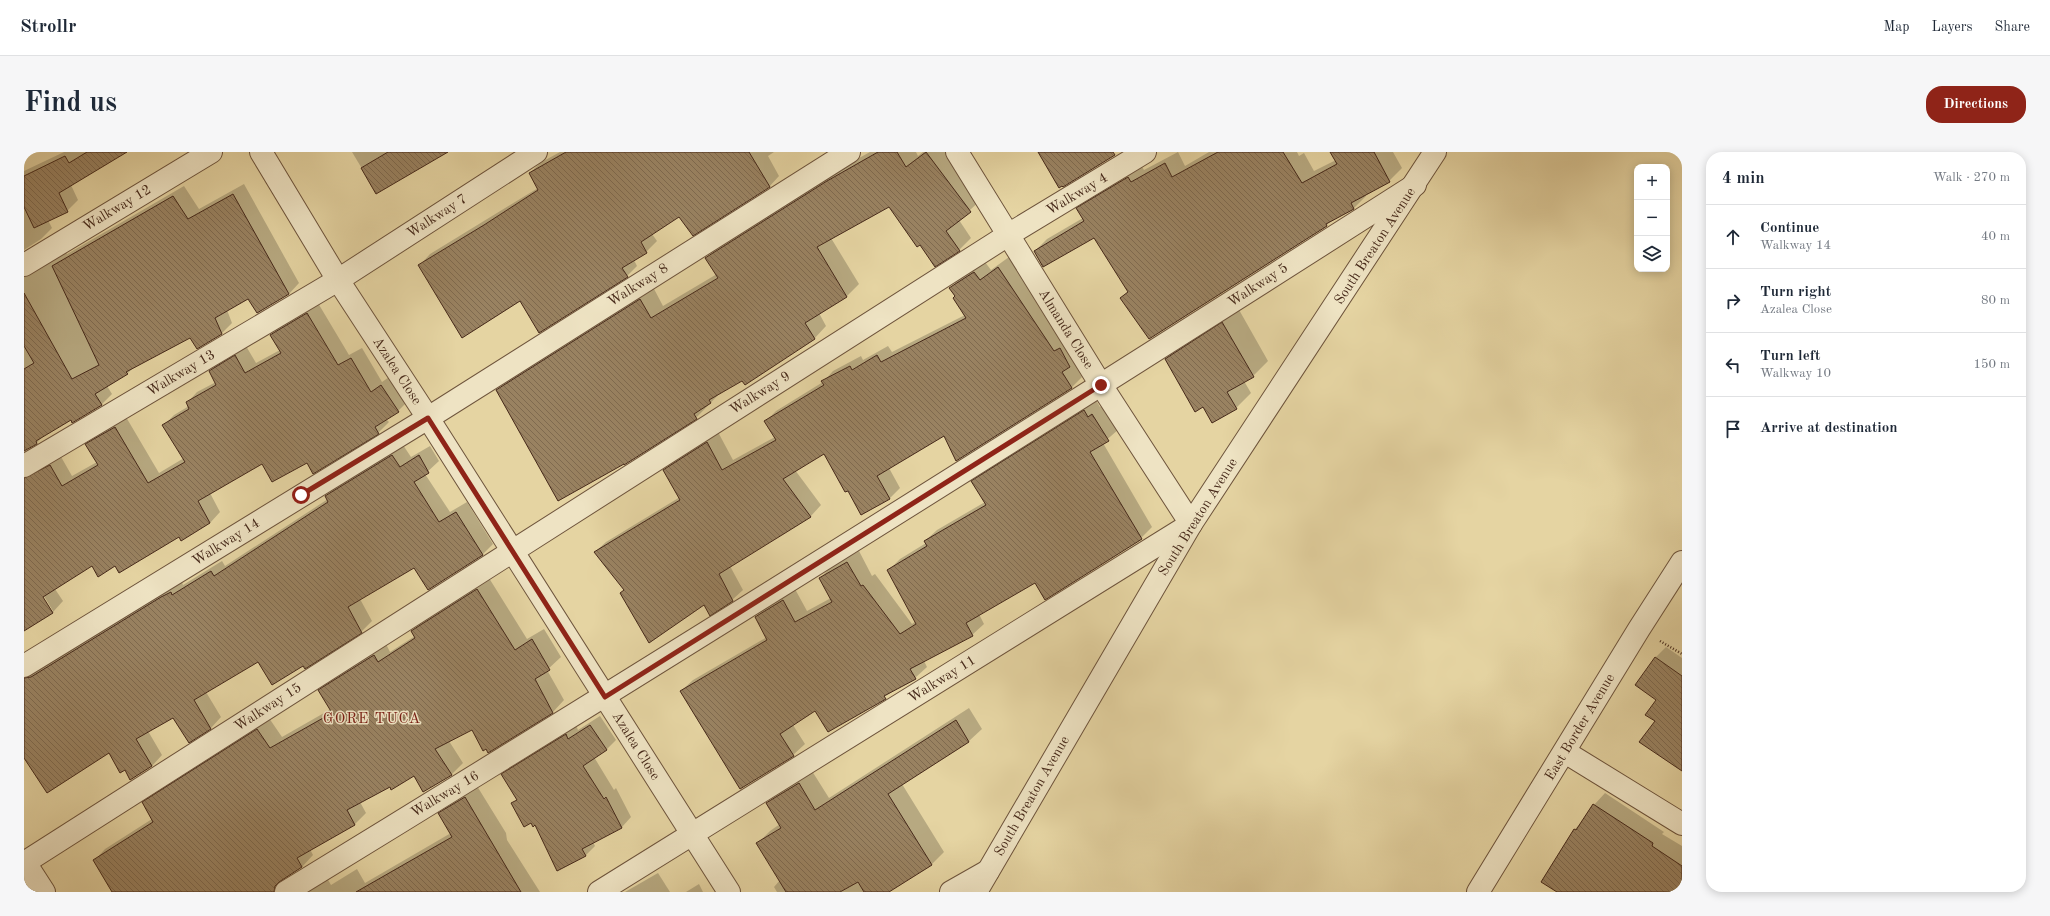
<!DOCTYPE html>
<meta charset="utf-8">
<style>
body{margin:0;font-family:"Old Standard TT",serif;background:#f6f6f7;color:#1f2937}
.controls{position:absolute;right:12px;top:12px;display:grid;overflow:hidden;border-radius:8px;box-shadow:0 2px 10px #0003}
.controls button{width:36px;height:36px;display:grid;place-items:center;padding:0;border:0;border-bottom:1px solid #e0e1e3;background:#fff;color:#1f2937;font:20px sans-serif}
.stop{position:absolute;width:12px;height:12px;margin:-9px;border:3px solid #8f2418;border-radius:50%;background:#fff}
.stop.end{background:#8f2418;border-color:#fff;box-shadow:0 1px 4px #0008}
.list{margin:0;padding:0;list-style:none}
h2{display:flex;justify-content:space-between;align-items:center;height:52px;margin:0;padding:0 16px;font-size:17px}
h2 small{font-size:13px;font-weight:400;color:#747a83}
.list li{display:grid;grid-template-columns:26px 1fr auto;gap:12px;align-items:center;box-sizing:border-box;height:64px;padding:0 16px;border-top:1px solid #e0e1e3}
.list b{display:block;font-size:15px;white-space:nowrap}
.list p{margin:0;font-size:13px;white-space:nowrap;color:#747a83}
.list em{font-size:13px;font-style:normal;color:#747a83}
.icon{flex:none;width:22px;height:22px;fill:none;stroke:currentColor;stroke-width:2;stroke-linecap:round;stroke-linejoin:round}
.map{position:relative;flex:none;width:1658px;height:740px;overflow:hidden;border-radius:16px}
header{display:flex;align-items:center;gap:24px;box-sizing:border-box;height:56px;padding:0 20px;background:#fff;border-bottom:1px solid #e0e1e3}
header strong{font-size:19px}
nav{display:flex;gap:22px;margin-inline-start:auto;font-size:14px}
.intro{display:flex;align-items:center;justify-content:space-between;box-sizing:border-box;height:96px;padding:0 24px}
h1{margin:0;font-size:28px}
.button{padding:10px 18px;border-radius:16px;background:#8f2418;color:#fff;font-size:14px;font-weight:700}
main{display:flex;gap:24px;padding:0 24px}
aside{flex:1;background:#fff;border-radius:16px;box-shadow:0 2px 10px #0003}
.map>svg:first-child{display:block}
.shadow{fill:#0003;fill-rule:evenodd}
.building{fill:url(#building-back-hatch);stroke:#46291a}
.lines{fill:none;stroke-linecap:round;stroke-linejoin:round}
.minor-casing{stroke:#6e543c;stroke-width:24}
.path{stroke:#46291a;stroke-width:2.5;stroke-dasharray:1 2;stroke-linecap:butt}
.minor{stroke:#eee3c3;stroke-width:22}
.route{stroke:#8f2418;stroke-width:5}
.labels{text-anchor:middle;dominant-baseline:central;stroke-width:3;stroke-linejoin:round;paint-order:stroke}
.street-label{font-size:14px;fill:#46291a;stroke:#eee3c3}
.neighbourhood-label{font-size:15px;letter-spacing:1px;fill:#7a1f14;stroke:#eee3c3}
</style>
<header>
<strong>Strollr</strong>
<nav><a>Map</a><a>Layers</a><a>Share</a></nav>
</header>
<div class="intro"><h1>Find us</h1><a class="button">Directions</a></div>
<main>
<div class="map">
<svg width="1658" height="740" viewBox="0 0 1658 740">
<defs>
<pattern id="building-back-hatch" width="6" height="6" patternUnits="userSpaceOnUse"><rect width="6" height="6" fill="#998261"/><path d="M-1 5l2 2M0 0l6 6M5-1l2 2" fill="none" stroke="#7f6a4f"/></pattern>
</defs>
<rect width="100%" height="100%" fill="#e5d4a2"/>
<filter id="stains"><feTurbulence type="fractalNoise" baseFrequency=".005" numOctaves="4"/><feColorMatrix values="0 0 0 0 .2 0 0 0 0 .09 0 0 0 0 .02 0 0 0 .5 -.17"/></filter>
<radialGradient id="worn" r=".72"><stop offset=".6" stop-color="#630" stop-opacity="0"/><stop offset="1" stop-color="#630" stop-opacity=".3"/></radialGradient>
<!-- shadow -->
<g class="shadow">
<polygon points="40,0 101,0 47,33 54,48 43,59 24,68 28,76 17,87 0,98 0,19"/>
<polygon points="328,0 417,0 352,40"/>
<polygon points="536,0 750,0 744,4 755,24 745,35 656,64 628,82 633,89 622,100 610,108 613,114 603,124 496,148 396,113 406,102 514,36 506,21 516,11"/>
<polygon points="846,0 892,0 894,4 899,0 923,0 958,47 935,68 947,86 935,98 896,92 865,54 807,86 835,132 823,144 795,161 802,174 790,187 698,239 672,266 474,238 486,225 629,135 639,154 693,122 683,106 695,93 817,16"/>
<polygon points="1154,0 1161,14 1185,0 1273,0 1275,4 1280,1 1290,19 1312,8 1307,0 1369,0 1378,16 1365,29 1341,42 1342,44 1330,56 1308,67 1303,73 1097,146 1104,139 1071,85 1011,99 1023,87 1059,66 1053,57 1066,44 1117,13 1120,18"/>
<polygon points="220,32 275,131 265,142 225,146 203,158 208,171 198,181 167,184 109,216 103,222 83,234 88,242 78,252 47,267 21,282 13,291 0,298 0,109 41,99 43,102 160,34 175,57"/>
<polygon points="985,105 1041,189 1056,204 1050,211 1058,225 1047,236 920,283 865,316 876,336 865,347 824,337 800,300 771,318 797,353 787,364 706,414 719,438 708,448 680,451 601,438 571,400 582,390 656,345 640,318 651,308 694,280 709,308 751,285 742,269 752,259 799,230 809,219 837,204 839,208 864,194 868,200 941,163 926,136 937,125 961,110 967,118"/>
<path d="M 294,151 L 325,203 L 338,196 L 358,230 L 368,223 L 385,248 L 374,259 L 362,267 L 365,270 L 354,281 L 283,310 L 239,311 L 186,341 L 196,360 L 186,371 L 157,387 L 155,383 L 92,413 L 68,413 L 31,437 L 39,449 L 29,460 L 6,474 L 0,464 L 0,310 L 36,303 L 48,324 L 73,310 L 62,292 L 73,282 L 102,265 L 135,321 L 160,306 L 140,273 L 150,263 L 165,254 L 163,251 L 173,240 L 192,230 L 186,219 L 196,209 L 222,194 L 232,211 L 256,198 L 247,183 L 258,172 ZM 18,441 L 29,459 L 27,459 L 16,442 Z"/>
<polygon points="1214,156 1244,209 1229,224 1220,229 1227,241 1212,256 1179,254 1142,207 1157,192"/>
<polygon points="1072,248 1076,255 1080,252 1095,277 1079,291 1128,375 1117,386 1011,430 955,462 960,472 948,483 900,509 903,515 891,526 804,579 791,558 769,573 781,592 769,603 657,539 669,528 743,485 732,465 743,454 771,437 783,459 807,446 796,426 808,414 835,399 848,424 851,422 888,472 892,469 864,419 876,407 902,391 901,389 913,378 961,350 948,330 960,318"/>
<polygon points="379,293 387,305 406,294 415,309 401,322 426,360 443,350 469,392 459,402 404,437 390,414 336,447 348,469 337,480 280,513 234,509 182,540 197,565 187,576 165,590 150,564 124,579 138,603 128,614 101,616 85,600 0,605 0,517 158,430 159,433 198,409 201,414 304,347 302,344 313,334"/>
<polygon points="465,426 503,487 520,477 537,505 523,518 540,548 529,560 465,599 449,577 425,589 439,611 427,623 390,623 336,650 342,661 330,673 286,697 289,703 278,715 261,726 262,735 268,740 88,740 70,709 81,697 128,667 119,651 131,639 245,566 258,585 307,557 295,538 307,527 362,492 366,500 391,484 388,479 399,468"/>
<polygon points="1642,495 1658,506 1658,618 1632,569 1632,505"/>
<polygon points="945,556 958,577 945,589 878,632 920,700 907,713 863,740 753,740 750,735 756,728 734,691 746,679 756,672 743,651 756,639 788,619 805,646"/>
<polygon points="576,564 592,588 582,598 570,605 590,638 592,636 607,665 598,675 569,690 571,694 561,704 511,672 489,651 493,647 479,622 488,613 552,573 554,578"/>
<polygon points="453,634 482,681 483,688 516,740 278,740 303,726 307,733 333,717 341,731 427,681 416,661 427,650"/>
<polygon points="1581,641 1640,680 1638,682 1658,694 1658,740 1534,740 1519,730 1551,677 1559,669 1570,653"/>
<polygon points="634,721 646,740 601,740"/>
<polygon points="675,732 679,740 662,740"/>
</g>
<!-- building -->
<g class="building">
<polygon points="63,0 103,0 35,41 44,60 10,76 0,55 0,24 41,4 45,11"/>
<polygon points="364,0 424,0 352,42 337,16"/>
<polygon points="542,0 725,0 746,35 669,84 655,65 617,90 623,101 598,116 604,125 515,181 496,149 438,186 394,113 460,73 514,38 505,21"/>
<polygon points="854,0 873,0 882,15 902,0 947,60 922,79 936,99 911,115 896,93 893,95 865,55 793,95 823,145 781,171 791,187 721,233 718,229 685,248 687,251 670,262 673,267 600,313 600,312 534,349 472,238 616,147 627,166 694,126 681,106 803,29"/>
<polygon points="1014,0 1089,0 1091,3 1039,35 1038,34 1035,36"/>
<polygon points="1194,0 1259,0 1278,31 1313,12 1306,0 1350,0 1366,30 1327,51 1330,57 1302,72 1303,74 1125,187 1096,146 1104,140 1070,86 1019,115 1010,99 1060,69 1052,56 1104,25 1107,30 1141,11 1148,25"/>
<polygon points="209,42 265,142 233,161 224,147 191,166 198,182 173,197 166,186 102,220 104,222 71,242 78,253 48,271 47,268 12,289 13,292 0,299 0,217 10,211 0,194 0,141 48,227 75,213 28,114 149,44 164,67"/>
<polygon points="974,115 1030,199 1036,196 1046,215 1038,220 1048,236 932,309 920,284 853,324 866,347 837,363 824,339 821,340 800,302 759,327 787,365 695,422 709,449 686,464 680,453 625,491 596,441 600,438 570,400 656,348 639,318 683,290 698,318 752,288 740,269 800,233 797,229 826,214 828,218 853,203 857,210 942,166 929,146 931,144 925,136 950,120 956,128"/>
<polygon points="283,161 314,213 327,206 347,240 357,233 375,260 351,275 355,282 289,322 283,311 248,330 238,312 174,349 186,371 157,389 155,385 95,421 91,414 74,425 68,414 19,445 29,461 0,479 0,326 26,313 38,334 74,313 61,292 91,275 124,331 161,310 138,273 165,257 162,250 192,233 185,219 211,203 221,221 257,201 246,183"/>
<polygon points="1198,170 1230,225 1203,240 1213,257 1188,271 1179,255 1171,260 1141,207"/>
<polygon points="1060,258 1064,265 1068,262 1085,289 1066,300 1118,387 1021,448 1011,431 942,471 949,484 886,517 892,527 860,544 862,547 804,580 791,559 756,582 770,604 716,637 656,539 743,488 731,465 759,448 771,470 808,450 795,426 823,410 837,434 839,433 876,482 892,472 863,418 903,394 900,389 962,353 947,329"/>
<polygon points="368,303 376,315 395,303 405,321 390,330 415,370 432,360 459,403 404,438 390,416 324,455 338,481 281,517 279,514 248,533 234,510 170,548 187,577 165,591 149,566 112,587 128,614 106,628 101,618 96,621 85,601 23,641 0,606 0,526 7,525 137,445 147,440 148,443 187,419 190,424 304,350 301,344"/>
<polygon points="453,437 491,498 508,487 526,518 511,527 529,561 464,601 462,597 459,599 448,578 411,597 428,623 399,640 390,624 367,638 366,635 323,658 331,673 273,706 278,715 255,730 251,734 250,740 88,740 69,708 129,670 118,650 233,577 246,596 308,561 294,538 350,503 354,510 391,486 387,479"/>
<polygon points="1631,505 1658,524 1658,619 1615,590 1631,569 1621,563 1632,548 1611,533"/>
<polygon points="932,568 945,590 864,642 908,713 865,740 840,740 834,730 816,740 762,740 732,691 757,676 742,651 775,631 791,658"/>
<polygon points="566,573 583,598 559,614 580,647 582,645 598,676 558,697 562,704 533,719 511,673 509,675 507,671 500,675 487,651 493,648 477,622 542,582 544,587"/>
<polygon points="441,645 497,740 332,740 428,685 414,661"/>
<polygon points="1569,652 1629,691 1628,694 1658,714 1658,740 1533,740 1517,730 1550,677 1552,678"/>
</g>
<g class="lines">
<defs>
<g id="minor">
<polyline points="237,0 314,128 404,266 705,740"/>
<polyline points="0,113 187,0"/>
<polyline points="0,314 314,128 512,0"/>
<polyline points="0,514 404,266 825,0"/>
<polyline points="1541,600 1658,672"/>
<polyline points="0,709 20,740"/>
<polyline points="0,711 984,83 1121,0"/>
<path d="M 262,740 C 641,508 1017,272 1391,33"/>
<polyline points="575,740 1167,372 1077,233 933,0"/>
<polyline points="927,740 964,719"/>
<polyline points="952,740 1167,372 1411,0"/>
<polyline points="1454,740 1615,477 1658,410"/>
</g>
</defs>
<!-- minor casing -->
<use href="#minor" class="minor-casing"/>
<!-- path -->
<polyline class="path" points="1636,489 1658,502"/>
<!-- minor -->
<use href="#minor" class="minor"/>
</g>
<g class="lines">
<!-- route -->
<polyline class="route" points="277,343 404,266 581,545 1077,233"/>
</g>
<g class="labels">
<!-- street labels -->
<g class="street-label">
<text transform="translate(1053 42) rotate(-31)">Walkway 4</text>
<text transform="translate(93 56) rotate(-31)">Walkway 12</text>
<text transform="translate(413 64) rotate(-33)">Walkway 7</text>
<text transform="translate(1351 94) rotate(-57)">South Breaton Avenue</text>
<text transform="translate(614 133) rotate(-32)">Walkway 8</text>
<text transform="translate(1234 133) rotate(-33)">Walkway 5</text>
<text transform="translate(1042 177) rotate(58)">Almanda Close</text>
<text transform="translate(373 219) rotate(57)">Azalea Close</text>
<text transform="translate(157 221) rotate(-31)">Walkway 13</text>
<text transform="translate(736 241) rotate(-32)">Walkway 9</text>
<text transform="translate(1174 365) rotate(-58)">South Breaton Avenue</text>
<text transform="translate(202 390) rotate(-32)">Walkway 14</text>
<text transform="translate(918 527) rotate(-32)">Walkway 11</text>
<text transform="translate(244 555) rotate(-33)">Walkway 15</text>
<text transform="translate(1556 575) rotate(-59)">East Border Avenue</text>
<text transform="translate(612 594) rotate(58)">Azalea Close</text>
<text transform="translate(421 642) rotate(-31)">Walkway 16</text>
<text transform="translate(1008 644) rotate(-60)">South Breaton Avenue</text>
</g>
<!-- neighbourhood labels -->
<g class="neighbourhood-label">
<text x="348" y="567">GORE TUCA</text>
</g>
</g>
<rect width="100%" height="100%" filter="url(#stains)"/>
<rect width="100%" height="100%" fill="url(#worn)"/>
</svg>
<div class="controls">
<button>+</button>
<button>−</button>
<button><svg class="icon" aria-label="layers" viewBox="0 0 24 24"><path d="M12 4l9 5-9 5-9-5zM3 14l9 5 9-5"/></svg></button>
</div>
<div class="stop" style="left:277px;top:343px"></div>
<div class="stop end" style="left:1077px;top:233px"></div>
</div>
<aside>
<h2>4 min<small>Walk · 270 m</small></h2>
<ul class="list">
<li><svg class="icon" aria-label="ahead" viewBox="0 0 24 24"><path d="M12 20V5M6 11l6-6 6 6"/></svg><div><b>Continue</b><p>Walkway 14</p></div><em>40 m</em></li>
<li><svg class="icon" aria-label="right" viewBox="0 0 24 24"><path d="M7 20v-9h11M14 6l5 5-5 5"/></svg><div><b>Turn right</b><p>Azalea Close</p></div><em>80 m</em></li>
<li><svg class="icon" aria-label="left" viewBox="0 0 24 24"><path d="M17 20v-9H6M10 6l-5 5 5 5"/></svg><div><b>Turn left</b><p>Walkway 10</p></div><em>150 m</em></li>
<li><svg class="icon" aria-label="arrive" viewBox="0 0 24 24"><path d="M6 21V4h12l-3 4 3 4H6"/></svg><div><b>Arrive at destination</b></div></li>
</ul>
</aside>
</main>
